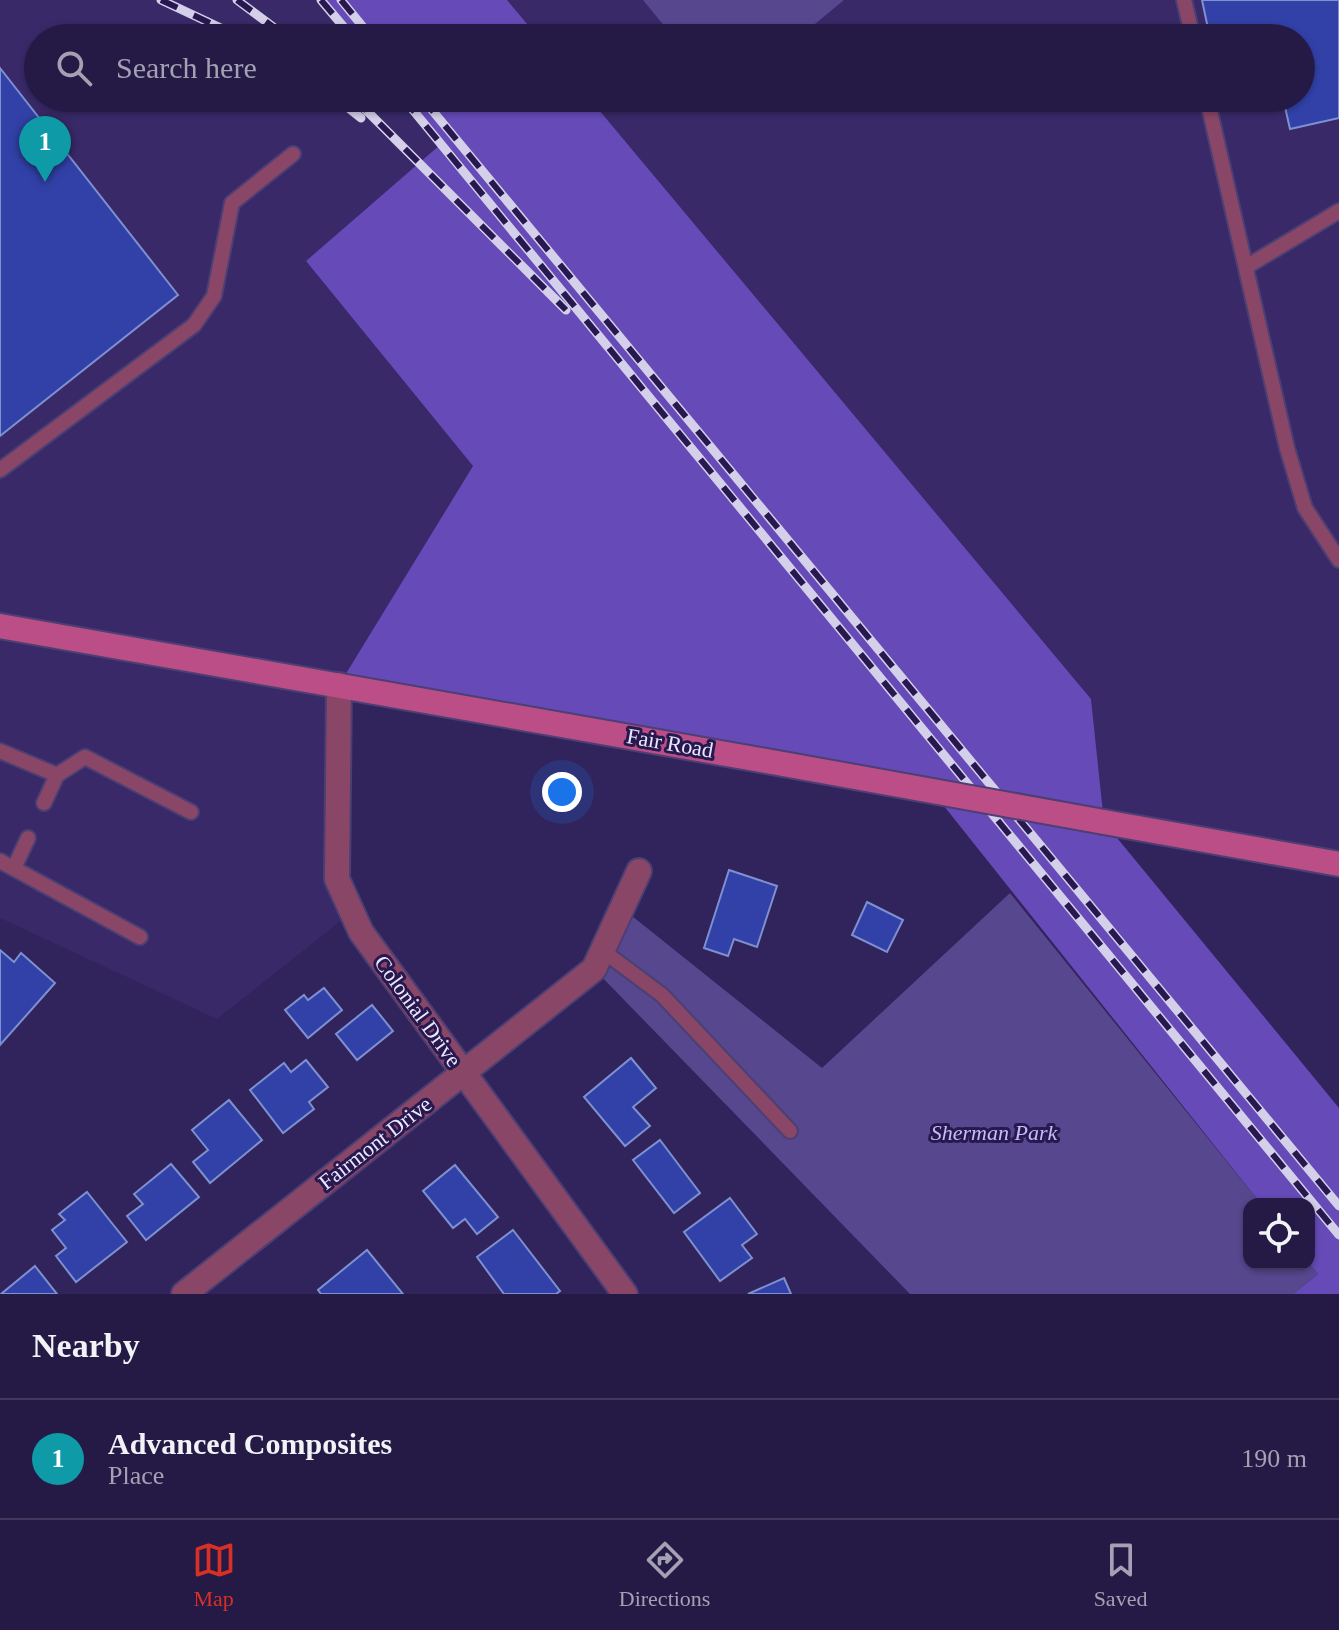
<!DOCTYPE html>
<style>
body{margin:0;font-family:Georgia,serif;background:#312750;color:#f1f3f6}
.controls{position:absolute;right:24px;bottom:24px;display:grid;overflow:hidden;border-radius:16px;box-shadow:0 2px 6px #0004}
.controls button{width:72px;height:72px;display:grid;place-items:center;padding:0;border:0;border-bottom:2px solid #42385e;background:#251a45;color:#f1f3f6;font:40px sans-serif}
.you{position:absolute;left:562px;top:792px;width:28px;height:28px;margin:-20px;border:6px solid #fff;border-radius:50%;background:#1a73e8;box-shadow:0 0 0 12px #1a73e833}
.badge{display:grid;place-items:center;width:52px;height:52px;border-radius:50%;background:#d93025;color:#fff;font-size:26px;font-weight:700}
.pin{position:absolute;translate:-50% -66px;filter:drop-shadow(0 2px 4px #0008)}
.pin::after{content:'';position:absolute;top:42px;width:28px;height:24px;background:inherit;clip-path:polygon(0 0,100% 0,50% 100%)}
.list{margin:0;padding:0;list-style:none}
h2{display:flex;justify-content:space-between;align-items:center;height:104px;margin:0;padding:0 32px;font-size:34px}
h2 small{font-size:26px;font-weight:400;color:#a3a1b3}
.list li{display:grid;grid-template-columns:52px 1fr auto;gap:24px;align-items:center;box-sizing:border-box;height:120px;padding:0 32px;border-top:2px solid #42385e}
.list b{display:block;font-size:30px;white-space:nowrap}
.list p{margin:0;font-size:26px;white-space:nowrap;color:#a3a1b3}
.list em{font-size:26px;font-style:normal;color:#a3a1b3}
.icon{flex:none;width:44px;height:44px;fill:none;stroke:currentColor;stroke-width:2;stroke-linecap:round;stroke-linejoin:round}
.map{position:relative;flex:none;width:1339px;height:1294px;overflow:hidden}
.search{position:absolute;background:#251a45;box-shadow:0 2px 6px #0004;left:24px;right:24px;top:24px;height:88px;display:flex;align-items:center;gap:20px;box-sizing:border-box;padding:0 28px;border-radius:44px;color:#a3a1b3;font-size:30px}
.sheet{height:224px;background:#251a45}
nav{display:flex;justify-content:space-around;align-items:center;box-sizing:border-box;height:112px;border-top:2px solid #42385e;background:#251a45;font-size:22px;color:#a3a1b3}
nav a{display:grid;justify-items:center;gap:4px}
nav .on{color:#d93025}
.map>svg:first-child{display:block}
.built{fill:#392969}
.green{fill:#57478f}
.forest{fill:#664ab7}
.building{fill:#3241a8;stroke:#7e90d0;stroke-width:2}
.lines{fill:none;stroke-linecap:round;stroke-linejoin:round}
.service-casing{stroke:#4b3f73;stroke-width:18}
.minor-casing{stroke:#4b3f73;stroke-width:28}
.secondary-casing{stroke:#4b3f73;stroke-width:28}
.service{stroke:#8a4667;stroke-width:14}
.minor{stroke:#8a4667;stroke-width:24}
.secondary{stroke:#bb4e86;stroke-width:24}
.rail-casing{stroke:#d4d0ea;stroke-width:9}
.rail{stroke:#281850;stroke-width:6;stroke-dasharray:18;stroke-linecap:butt}
.secondary-bridge-casing{stroke:#4b3f73;stroke-width:28;stroke-linecap:butt}
.secondary-bridge{stroke:#bb4e86;stroke-width:24}
.labels{text-anchor:middle;dominant-baseline:central;stroke-width:6;stroke-linejoin:round;paint-order:stroke}
.street-label{font-size:22px;fill:#eae8fd;stroke:#281850}
.park-label{font-size:22px;font-style:italic;fill:#c5bdf5;stroke:#281850}
</style>
<div class="map">
<svg width="1339" height="1294" viewBox="0 0 1339 1294">
<rect width="100%" height="100%" fill="#31235c"/>
<!-- built -->
<g class="built">
<polygon points="0,0 321,0 353,38 38,38 38,98 403,98 441,144 306,261 473,466 339,685 337,879 352,912 217,1019 0,918"/>
<polygon points="507,0 1339,0 1339,864 1104,822 1091,699 589,98 1301,98 1301,38 539,38"/>
</g>
<!-- green -->
<g class="green">
<polygon points="643,0 844,0 798,38 674,38"/>
<polygon points="1010,893 1261,1204 1249,1204 1249,1264 1309,1263 1318,1274 1293,1294 910,1294 594,969 622,908 822,1068"/>
</g>
<!-- forest -->
<g class="forest">
<polygon points="321,0 507,0 539,38 353,38"/>
<polygon points="403,98 589,98 1091,699 1104,822 1339,1108 1339,1294 1293,1294 1318,1274 1309,1263 1309,1204 1261,1204 932,791 339,685 473,466 306,261 441,144"/>
</g>
<!-- building -->
<g class="building">
<polygon points="1202,0 1339,0 1339,118 1290,129 1283,98 1301,98 1301,38 1210,38"/>
<polygon points="0,68 178,295 0,436"/>
<polygon points="729,870 777,886 757,947 734,939 728,956 704,948"/>
<polygon points="867,902 903,920 887,952 852,935"/>
<polygon points="0,950 14,962 21,953 55,983 0,1045"/>
<polygon points="324,988 342,1010 308,1038 285,1010 304,995 308,1000"/>
<polygon points="372,1005 393,1031 357,1060 336,1034"/>
<polygon points="631,1058 656,1088 633,1107 650,1126 625,1146 584,1097"/>
<polygon points="306,1060 328,1087 309,1102 314,1109 283,1133 250,1090 284,1063 291,1072"/>
<polygon points="229,1100 262,1140 210,1183 193,1162 208,1150 192,1130"/>
<polygon points="660,1140 700,1193 674,1213 633,1160"/>
<polygon points="171,1164 199,1197 146,1240 127,1216 143,1204 134,1194"/>
<polygon points="455,1165 498,1217 477,1234 465,1219 453,1228 423,1191"/>
<polygon points="87,1192 127,1242 76,1282 56,1256 66,1248 52,1230 65,1220 59,1214"/>
<polygon points="730,1198 757,1234 742,1245 752,1258 720,1281 684,1232"/>
<polygon points="513,1230 560,1291 556,1294 504,1294 477,1257"/>
<polygon points="367,1250 403,1294 321,1294 318,1290"/>
<polygon points="35,1266 57,1294 1,1294"/>
<polygon points="784,1278 791,1294 748,1294"/>
</g>
<g class="lines">
<defs>
<g id="service">
<polyline points="1184,0 1193,38"/>
<polyline points="1207,98 1287,448 1305,508 1339,560"/>
<polyline points="1246,267 1339,211"/>
<polyline points="0,470 194,325 214,296 232,203 293,154"/>
<polyline points="0,751 57,775 44,803"/>
<polyline points="57,775 85,757 191,812"/>
<polyline points="0,861 140,937"/>
<polyline points="14,868 28,838"/>
<polyline points="603,951 662,995 790,1131"/>
</g>
<g id="minor">
<polyline points="339,685 337,879 361,932 625,1294"/>
<polyline points="184,1294 594,969 639,871"/>
</g>
<g id="secondary">
<polyline points="0,626 772,762"/>
<polyline points="1104,822 1339,864"/>
</g>
</defs>
<!-- service casing -->
<use href="#service" class="service-casing"/>
<!-- minor casing -->
<use href="#minor" class="minor-casing"/>
<!-- secondary casing -->
<use href="#secondary" class="secondary-casing"/>
<!-- service -->
<use href="#service" class="service"/>
<!-- minor -->
<use href="#minor" class="minor"/>
<!-- secondary -->
<use href="#secondary" class="secondary"/>
<defs>
<g id="rail">
<polyline points="161,0 242,38"/>
<polyline points="237,0 288,38"/>
<polyline points="321,0 353,38"/>
<polyline points="341,0 372,38"/>
<polyline points="336,98 361,118"/>
<polyline points="354,98 566,310"/>
<polyline points="403,98 1339,1235"/>
<polyline points="422,98 1339,1206"/>
</g>
</defs>
<!-- rail casing -->
<use href="#rail" class="rail-casing"/>
<!-- rail -->
<use href="#rail" class="rail"/>
<defs>
<polyline id="secondary-bridge" points="772,762 1104,822"/>
</defs>
<!-- secondary-bridge casing -->
<use href="#secondary-bridge" class="secondary-bridge-casing"/>
<!-- secondary-bridge -->
<use href="#secondary-bridge" class="secondary-bridge"/>
</g>
<g class="labels">
<!-- street labels -->
<g class="street-label">
<text transform="translate(670 743) rotate(10)">Fair Road</text>
<text transform="translate(418 1011) rotate(54)">Colonial Drive</text>
<text transform="translate(375 1143) rotate(-38)">Fairmont Drive</text>
</g>
<!-- park labels -->
<g class="park-label">
<text x="994" y="1132">Sherman Park</text>
</g>
</g>
</svg>
<div class="controls">
<button><svg class="icon" aria-label="locate" viewBox="0 0 24 24"><circle cx="12" cy="12" r="6"/><path d="M12 2v4M12 18v4M2 12h4M18 12h4"/></svg></button>
</div>
<div class="you"></div>
<div class="pin badge" style="left:45px;top:182px;background:#0f9aa8">1</div>
<div class="search"><svg class="icon" aria-label="search" viewBox="0 0 24 24"><circle cx="10" cy="10" r="6"/><path d="M15 15l6 6"/></svg>Search here</div>
</div>
<section class="sheet">
<h2>Nearby<small></small></h2>
<ul class="list">
<li><span class="badge" style="background:#0f9aa8">1</span><div><b>Advanced Composites</b><p>Place</p></div><em>190 m</em></li>
</ul>
</section>
<nav>
<a class="on"><svg class="icon" aria-label="map" viewBox="0 0 24 24"><path d="M3 6l6-2 6 2 6-2v14l-6 2-6-2-6 2zM9 4v14M15 6v14"/></svg>Map</a>
<a><svg class="icon" aria-label="directions" viewBox="0 0 24 24"><path d="M12 3l9 9-9 9-9-9zM9 14v-3h6M13 9l2 2-2 2"/></svg>Directions</a>
<a><svg class="icon" aria-label="saved" viewBox="0 0 24 24"><path d="M7 4h10v16l-5-4-5 4z"/></svg>Saved</a>
</nav>
